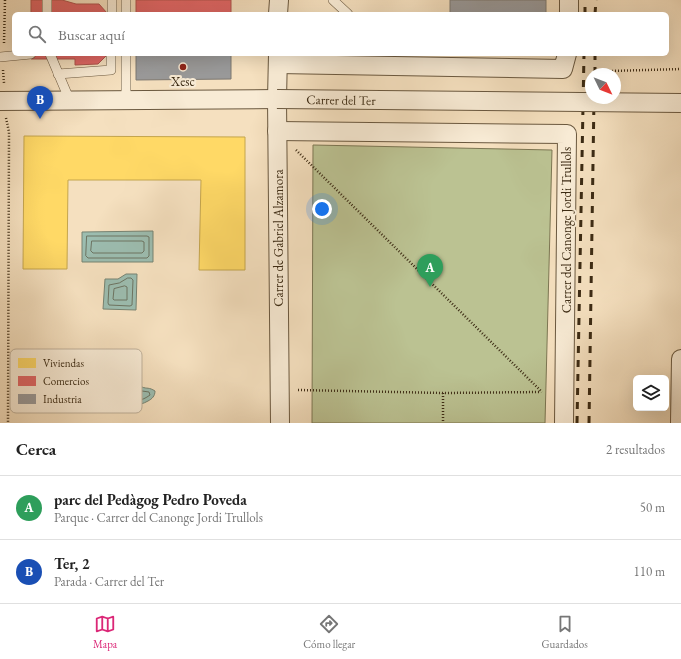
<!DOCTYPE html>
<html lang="es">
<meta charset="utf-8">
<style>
body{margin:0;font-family:"EB Garamond",serif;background:#f6f6f6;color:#222}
.controls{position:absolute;right:12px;bottom:12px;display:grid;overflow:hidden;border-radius:6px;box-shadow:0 4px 16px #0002}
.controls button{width:36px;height:36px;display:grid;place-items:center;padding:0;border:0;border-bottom:1px solid #e0e0e0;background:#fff;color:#222;font:20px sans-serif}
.compass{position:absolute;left:585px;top:68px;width:36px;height:36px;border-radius:50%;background:#fff;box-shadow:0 4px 16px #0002;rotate:133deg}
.you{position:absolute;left:322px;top:209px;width:14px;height:14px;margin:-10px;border:3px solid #fff;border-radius:50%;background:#1a73e8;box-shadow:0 0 0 6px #1a73e833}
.badge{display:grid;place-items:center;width:26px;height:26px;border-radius:50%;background:#db2777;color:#fff;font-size:13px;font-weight:700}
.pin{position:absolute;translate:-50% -33px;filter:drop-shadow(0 1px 2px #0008)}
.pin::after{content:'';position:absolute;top:21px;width:14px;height:12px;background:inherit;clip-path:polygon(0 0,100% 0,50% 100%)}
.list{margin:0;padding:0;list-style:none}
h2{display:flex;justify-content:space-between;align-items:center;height:52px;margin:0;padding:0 16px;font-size:17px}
h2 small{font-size:13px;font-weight:400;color:#767676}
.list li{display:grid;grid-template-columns:26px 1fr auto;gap:12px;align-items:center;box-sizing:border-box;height:64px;padding:0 16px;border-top:1px solid #e0e0e0}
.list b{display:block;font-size:15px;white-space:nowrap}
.list p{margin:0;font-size:13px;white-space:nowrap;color:#767676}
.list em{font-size:13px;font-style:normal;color:#767676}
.icon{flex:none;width:22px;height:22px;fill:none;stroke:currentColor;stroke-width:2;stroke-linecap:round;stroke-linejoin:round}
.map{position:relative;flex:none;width:681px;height:423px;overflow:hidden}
.search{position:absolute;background:#fff;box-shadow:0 4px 16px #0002;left:12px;right:12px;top:12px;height:44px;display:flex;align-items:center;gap:10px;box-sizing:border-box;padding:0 14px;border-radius:6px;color:#767676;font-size:15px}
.sheet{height:180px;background:#fff}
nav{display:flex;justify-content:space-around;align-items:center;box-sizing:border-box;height:56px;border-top:1px solid #e0e0e0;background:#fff;font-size:11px;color:#767676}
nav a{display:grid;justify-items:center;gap:2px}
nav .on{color:#db2777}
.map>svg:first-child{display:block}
.green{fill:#bbc292;stroke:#7c7653}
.water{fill:#9cbdb0;stroke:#768372}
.homes{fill:#ffd966;stroke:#c4a54d}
.shops{fill:#e06666;stroke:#af544d}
.industry{fill:#999;stroke:#7d7871}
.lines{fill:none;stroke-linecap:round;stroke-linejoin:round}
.shore{stroke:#6c7462;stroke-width:1}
.service-casing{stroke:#6a583f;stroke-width:10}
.minor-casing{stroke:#6a583f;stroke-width:20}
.path{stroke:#3c2b14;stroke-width:2.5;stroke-dasharray:1 2;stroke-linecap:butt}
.service{stroke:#f8ebd5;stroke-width:9}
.minor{stroke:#f8ebd5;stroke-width:18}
.rail{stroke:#3c2b14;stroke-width:3;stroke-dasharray:7 7;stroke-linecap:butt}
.minor-bridge-casing{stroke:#6a583f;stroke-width:20;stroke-linecap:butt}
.minor-bridge{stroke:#f8ebd5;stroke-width:18}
.poi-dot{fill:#8f2418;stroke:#f8ebd5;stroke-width:1.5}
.labels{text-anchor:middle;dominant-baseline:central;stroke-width:4;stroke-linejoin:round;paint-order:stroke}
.poi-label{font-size:13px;fill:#3c2b14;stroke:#f8ebd5}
.street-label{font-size:13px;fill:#3c2b14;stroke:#f8ebd5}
.key{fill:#f8ebd5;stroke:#c0b19b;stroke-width:1}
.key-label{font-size:11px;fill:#3c2b14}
</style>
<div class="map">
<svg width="681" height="423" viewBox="0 0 681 423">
<rect width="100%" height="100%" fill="#f5e0bf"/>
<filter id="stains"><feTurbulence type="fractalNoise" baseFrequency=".005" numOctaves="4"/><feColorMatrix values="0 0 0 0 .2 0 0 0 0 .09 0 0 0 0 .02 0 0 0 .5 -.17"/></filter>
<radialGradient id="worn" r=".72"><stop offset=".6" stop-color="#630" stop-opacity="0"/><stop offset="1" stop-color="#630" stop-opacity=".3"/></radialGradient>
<!-- green -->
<polygon class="green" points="313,145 552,150 545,423 312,423"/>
<!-- water -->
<g class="water">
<polygon points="153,231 153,262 82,262 82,232"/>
<polygon points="126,274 137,274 136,310 103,309 105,279 118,279"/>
<path d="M 128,378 C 135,379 137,384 142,387 C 147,389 149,387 155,391 C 155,396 152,399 148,401 C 122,416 103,382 128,378 Z"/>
</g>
<!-- homes -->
<polygon class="homes" points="24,136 245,137 245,270 199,270 201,180 68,180 67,269 23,269"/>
<!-- shops -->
<g class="shops">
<polygon points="31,0 62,0 76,4 99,4 107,13 107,14 31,14"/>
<rect x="136" y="0" width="95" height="14"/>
<polygon points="31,54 107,54 107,55 98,64 75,65 75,59 31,59"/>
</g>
<!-- industry -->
<g class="industry">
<rect x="450" y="0" width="96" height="14"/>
<polygon points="136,54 231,54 231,79 136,80"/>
</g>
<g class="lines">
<!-- shore -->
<g class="shore">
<polygon points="87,236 147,236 149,237 149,256 147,258 88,258 86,256"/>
<polygon points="92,241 142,241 144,242 144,251 142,253 93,253 91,251"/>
<polygon points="128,278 131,278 133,280 132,305 130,306 109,305 108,303 109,285 119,283"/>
<polygon points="125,286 127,287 127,300 114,300 113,299 114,289"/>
<path d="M 128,382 L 132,383 L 142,391 L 149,392 L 150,395 C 128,412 109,385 128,382 Z"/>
</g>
<defs>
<g id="service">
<polyline points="47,0 47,14"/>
<polyline points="126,0 126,14"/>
<polyline points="333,0 348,14"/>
<polyline points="112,14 112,0"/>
<polyline points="50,54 70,101"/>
<polyline points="126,54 126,100"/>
<polyline points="0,57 31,54"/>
<polyline points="58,74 111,70 111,54"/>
</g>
<g id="minor">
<polyline points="278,14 279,0"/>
<polyline points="569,14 569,0"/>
<polyline points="278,54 277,99 280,423"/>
<polyline points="278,64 563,69 567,54"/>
<polyline points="0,101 277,99"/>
<polyline points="277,131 567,134 564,423"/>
<polyline points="680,423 681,359"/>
</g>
</defs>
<!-- service casing -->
<use href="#service" class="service-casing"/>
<!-- minor casing -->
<use href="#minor" class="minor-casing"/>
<!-- path -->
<g class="path">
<polyline points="4,43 5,0"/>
<polyline points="3,70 4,83"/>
<polyline points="609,74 609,71 681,69"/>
<polyline points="6,118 9,132 8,423"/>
<polyline points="296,150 542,392"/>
<polyline points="298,390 443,393 541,392"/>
<polyline points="443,393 443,423"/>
</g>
<!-- service -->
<use href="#service" class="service"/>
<!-- minor -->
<use href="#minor" class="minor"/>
<!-- rail -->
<g class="rail">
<polyline points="585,14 585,0"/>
<polyline points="595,14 596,0"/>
<polyline points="595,74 595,54"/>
<polyline points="577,423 584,54"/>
<polyline points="589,423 594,98"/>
</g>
<defs>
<polyline id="minor-bridge" points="277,99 681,103"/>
</defs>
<!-- minor-bridge casing -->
<use href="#minor-bridge" class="minor-bridge-casing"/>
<!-- minor-bridge -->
<use href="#minor-bridge" class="minor-bridge"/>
</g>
<!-- markers -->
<circle class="poi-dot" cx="183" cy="67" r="4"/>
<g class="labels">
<!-- poi labels -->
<g class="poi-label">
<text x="183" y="81">Xesc</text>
</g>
<!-- street labels -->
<g class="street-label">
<text transform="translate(341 100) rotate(1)">Carrer del Ter</text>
<text transform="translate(566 230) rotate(-90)">Carrer del Canonge Jordi Trullols</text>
<text transform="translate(278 238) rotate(-90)">Carrer de Gabriel Alzamora</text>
</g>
</g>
<!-- legend -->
<rect x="10" y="349" width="132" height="64" rx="6" class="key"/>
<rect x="18" y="358" width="18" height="10" fill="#ffd966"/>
<rect x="18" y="376" width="18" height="10" fill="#e06666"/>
<rect x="18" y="394" width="18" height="10" fill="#999"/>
<g class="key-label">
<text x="43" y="367">Viviendas</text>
<text x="43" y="385">Comercios</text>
<text x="43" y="403">Industria</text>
</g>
<rect width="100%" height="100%" filter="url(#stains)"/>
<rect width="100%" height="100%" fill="url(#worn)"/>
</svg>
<div class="controls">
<button><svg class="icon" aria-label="layers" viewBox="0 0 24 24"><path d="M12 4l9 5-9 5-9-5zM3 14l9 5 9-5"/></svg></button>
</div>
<svg class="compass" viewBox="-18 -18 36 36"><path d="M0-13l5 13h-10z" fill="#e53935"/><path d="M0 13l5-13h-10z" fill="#767676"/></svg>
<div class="you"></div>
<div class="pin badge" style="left:430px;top:287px;background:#2e9e5b">A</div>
<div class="pin badge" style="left:40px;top:119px;background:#1a4fb4">B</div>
<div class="search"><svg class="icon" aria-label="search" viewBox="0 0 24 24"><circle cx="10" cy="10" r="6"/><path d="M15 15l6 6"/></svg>Buscar aquí</div>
</div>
<section class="sheet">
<h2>Cerca<small>2 resultados</small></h2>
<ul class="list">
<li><span class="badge" style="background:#2e9e5b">A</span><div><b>parc del Pedàgog Pedro Poveda</b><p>Parque · Carrer del Canonge Jordi Trullols</p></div><em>50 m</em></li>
<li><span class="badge" style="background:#1a4fb4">B</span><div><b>Ter, 2</b><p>Parada · Carrer del Ter</p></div><em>110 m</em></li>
</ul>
</section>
<nav>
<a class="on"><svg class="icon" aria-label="map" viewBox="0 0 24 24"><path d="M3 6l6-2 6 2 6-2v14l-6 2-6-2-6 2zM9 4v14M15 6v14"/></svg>Mapa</a>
<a><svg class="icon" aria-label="directions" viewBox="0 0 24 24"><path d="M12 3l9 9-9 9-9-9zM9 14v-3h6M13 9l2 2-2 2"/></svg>Cómo llegar</a>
<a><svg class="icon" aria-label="saved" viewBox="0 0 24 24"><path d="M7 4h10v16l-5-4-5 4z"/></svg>Guardados</a>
</nav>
